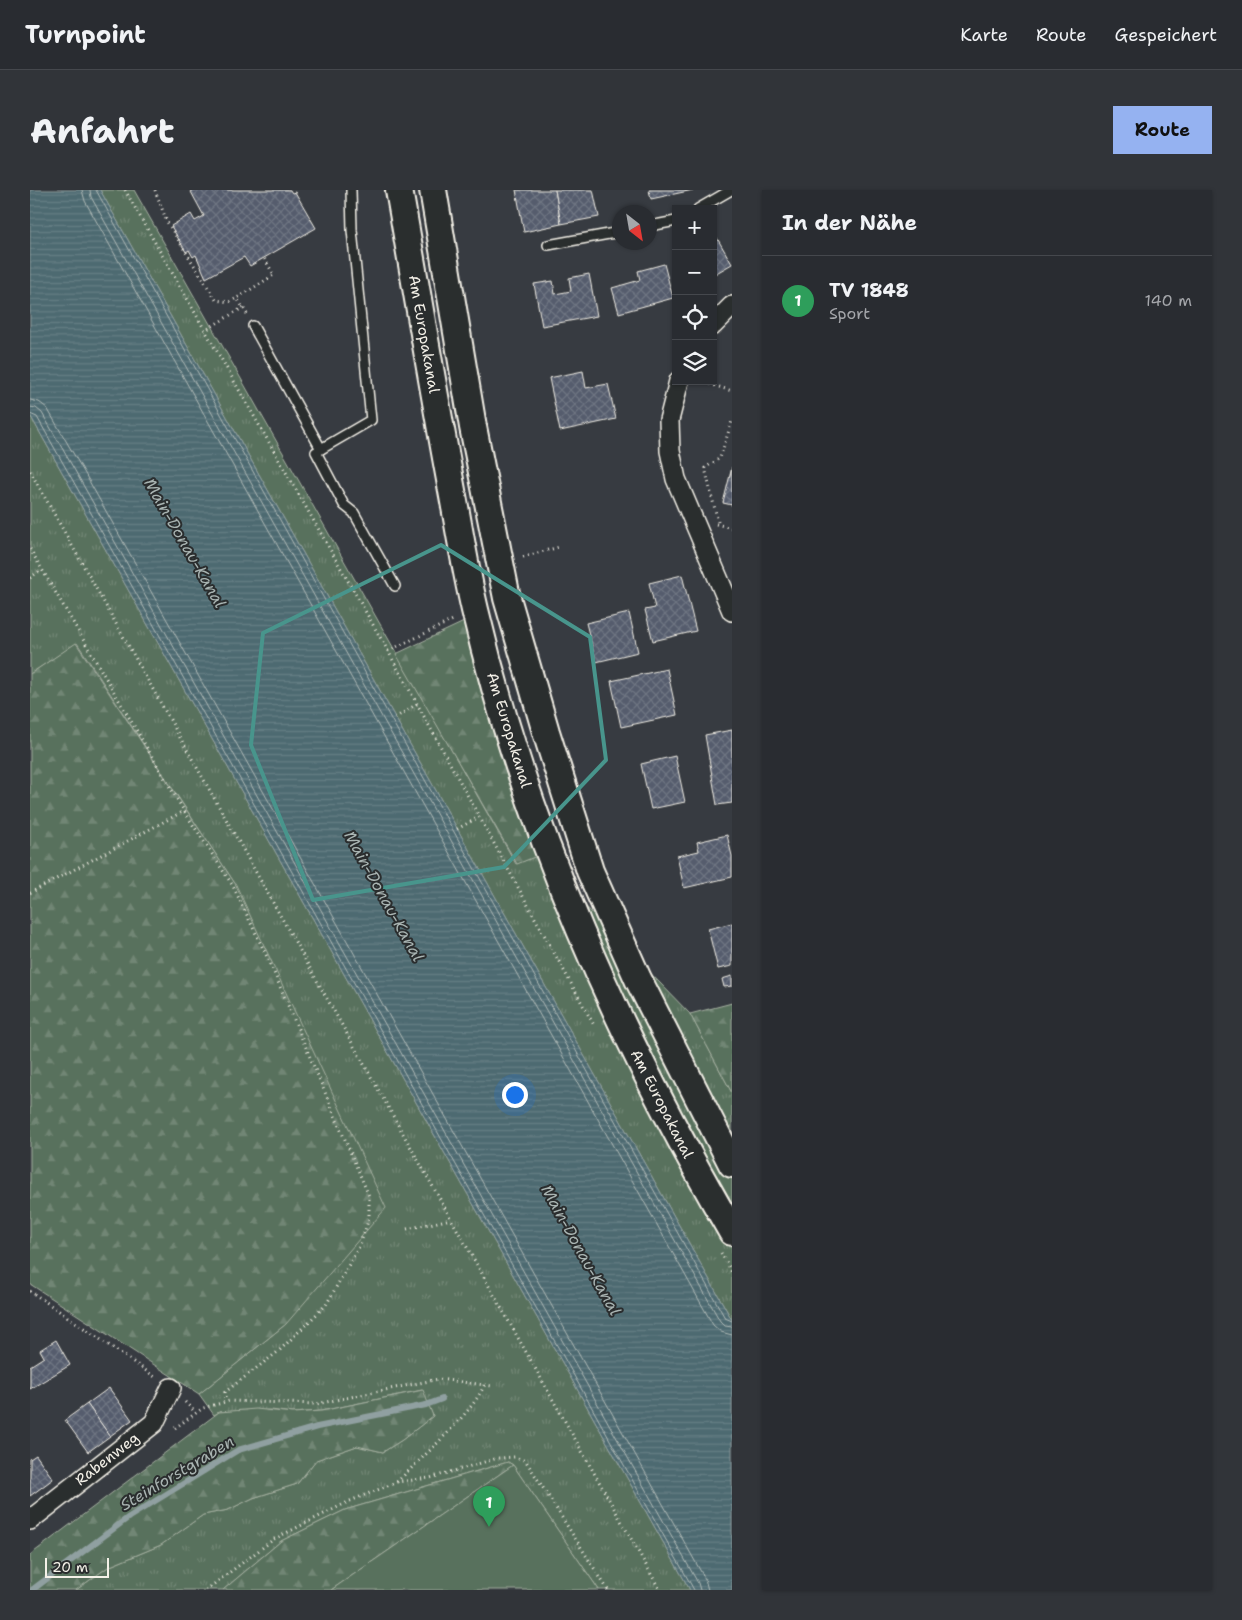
<!DOCTYPE html>
<html lang="de">
<meta charset="utf-8">
<style>
body{margin:0;font-family:"Shantell Sans",sans-serif;background:#313439;color:#f1f3f6}
.controls{position:absolute;right:15px;top:15px;display:grid;overflow:hidden;border-radius:0px;box-shadow:0 1px 4px #0004}
.controls button{width:45px;height:45px;display:grid;place-items:center;padding:0;border:0;border-bottom:1px solid #45484d;background:#292c31;color:#f1f3f6;font:25px sans-serif}
.compass{position:absolute;left:582px;top:15px;width:45px;height:45px;border-radius:50%;background:#292c31;box-shadow:0 1px 4px #0004;rotate:149deg}
.scale{position:absolute;left:15px;bottom:12px;width:64px;box-sizing:border-box;padding-left:5px;border:2px solid #f4f1e8;border-top:0;font-size:14px;line-height:18px;white-space:nowrap;color:#f4f1e8;-webkit-text-stroke:4px #2a2d2e;paint-order:stroke}
.you{position:absolute;left:484px;top:904px;width:18px;height:18px;margin:-12px;border:4px solid #fff;border-radius:50%;background:#1a73e8;box-shadow:0 0 0 8px #1a73e833}
.badge{display:grid;place-items:center;width:32px;height:32px;border-radius:50%;background:#95b2f1;color:#fff;font-size:16px;font-weight:700}
.pin{position:absolute;translate:-50% -41px;filter:drop-shadow(0 1px 2px #0008)}
.pin::after{content:'';position:absolute;top:26px;width:18px;height:15px;background:inherit;clip-path:polygon(0 0,100% 0,50% 100%)}
.list{margin:0;padding:0;list-style:none}
h2{display:flex;justify-content:space-between;align-items:center;height:65px;margin:0;padding:0 20px;font-size:21px}
h2 small{font-size:16px;font-weight:400;color:#a5a7ab}
.list li{display:grid;grid-template-columns:32px 1fr auto;gap:15px;align-items:center;box-sizing:border-box;height:90px;padding:0 20px;border-top:1px solid #45484d}
.list b{display:block;font-size:19px;white-space:nowrap}
.list p{margin:0;font-size:16px;white-space:nowrap;color:#a5a7ab}
.list em{font-size:16px;font-style:normal;color:#a5a7ab}
.icon{flex:none;width:28px;height:28px;fill:none;stroke:currentColor;stroke-width:2;stroke-linecap:round;stroke-linejoin:round}
.map{position:relative;flex:none;width:702px;height:1400px;overflow:hidden;border-radius:0px}
header{display:flex;align-items:center;gap:30px;box-sizing:border-box;height:70px;padding:0 25px;background:#292c31;border-bottom:1px solid #45484d}
header strong{font-size:24px}
nav{display:flex;gap:28px;margin-inline-start:auto;font-size:18px}
.intro{display:flex;align-items:center;justify-content:space-between;box-sizing:border-box;height:120px;padding:0 30px}
h1{margin:0;font-size:35px}
.button{padding:12px 22px;border-radius:0px;background:#95b2f1;color:#111;font-size:18px;font-weight:700}
main{display:flex;gap:30px;padding:0 30px}
aside{flex:1;background:#292c31;border-radius:0px;box-shadow:0 1px 4px #0004}
.map>svg:first-child{display:block}
.grass{fill:url(#grass-tufts);stroke:#a6b1a2}
.forest{fill:url(#forest-firs);stroke:#a6b1a2}
.garden{fill:#59715d;stroke:#a6b1a2}
.water{fill:url(#water-rules);stroke:#90a0a1}
.lines{fill:none;stroke-linecap:round;stroke-linejoin:round}
.shore{stroke:#b1bbb8;stroke-width:1}
.stream{stroke:#90a0a1;stroke-width:6}
.building{fill:url(#building-cross-hatch);stroke:#f4f1e8}
.lane-casing{stroke:#f4f1e8;stroke-width:12}
.street-casing{stroke:#f4f1e8;stroke-width:22}
.secondary-casing{stroke:#f4f1e8;stroke-width:30}
.path{stroke:#f4f1e8;stroke-width:3;stroke-dasharray:1 4;stroke-linecap:butt}
.lane{stroke:#2a2d2e;stroke-width:9}
.street{stroke:#2a2d2e;stroke-width:19}
.secondary{stroke:#2a2d2e;stroke-width:26}
.marked{fill:none;stroke:#48958c;stroke-width:4;stroke-linejoin:round}
.labels{text-anchor:middle;dominant-baseline:central;stroke-width:4;stroke-linejoin:round;paint-order:stroke}
.street-label{font-size:15px;fill:#f4f1e8;stroke:#2a2d2e}
.water-label{font-size:16px;font-style:italic;fill:#a9b4b2;stroke:#2a2d2e}
</style>
<header>
<strong>Turnpoint</strong>
<nav><a>Karte</a><a>Route</a><a>Gespeichert</a></nav>
</header>
<div class="intro"><h1>Anfahrt</h1><a class="button">Route</a></div>
<main>
<div class="map">
<svg width="702" height="1400" viewBox="0 0 702 1400">
<defs>
<pattern id="grass-tufts" width="24" height="20" patternUnits="userSpaceOnUse" patternTransform="scale(1.25)"><rect width="24" height="20" fill="#59715d"/><path d="M3 7l-1-3M5 7V3M7 7l1-3M15 17l-1-3M17 17v-4M19 17l1-3" fill="none" stroke="#718674"/></pattern>
<pattern id="forest-firs" width="22" height="20" patternUnits="userSpaceOnUse" patternTransform="scale(1.25)"><rect width="22" height="20" fill="#59715d"/><path d="M5 1l3.5 6h-7zM16 11l3.5 6h-7z" fill="#718674"/></pattern>
<pattern id="water-rules" width="6" height="5" patternUnits="userSpaceOnUse" patternTransform="scale(1.25)"><rect width="6" height="5" fill="#4d6a71"/><path d="M0 2.5h6" fill="none" stroke="#678085"/></pattern>
<pattern id="building-cross-hatch" width="8" height="8" patternUnits="userSpaceOnUse" patternTransform="scale(1.25)"><rect width="8" height="8" fill="#555c6d"/><path d="M0 0l8 8M0 8l8-8" fill="none" stroke="#6e7482"/></pattern>
</defs>
<rect width="100%" height="100%" fill="#373b41"/>
<filter id="ink" filterUnits="userSpaceOnUse"><feTurbulence type="fractalNoise" baseFrequency=".02" numOctaves="2"/><feDisplacementMap in="SourceGraphic" scale="10" xChannelSelector="R" yChannelSelector="G"/><feConvolveMatrix kernelMatrix="1 2 1 2 8 2 1 2 1" color-interpolation-filters="sRGB"/></filter>
<g filter="url(#ink)">
<!-- grass -->
<g class="grass">
<polygon points="70,0 104,0 486,674 507,666 660,824 702,903 702,1130"/>
<polygon points="0,225 660,1400 569,1400 483,1275 478,1272 315,1320 251,1351 193,1400 46,1400 78,1377 131,1355 173,1325 198,1320 223,1308 267,1294 286,1270 327,1256 353,1262 372,1250 403,1226 392,1200 291,1221 263,1223 241,1220 189,1222 184,1225 169,1204 256,1134 206,695 47,453 0,484"/>
</g>
<!-- forest -->
<g class="forest">
<polygon points="436,431 507,666 487,674 366,464"/>
<polygon points="46,453 206,695 356,1018 256,1134 169,1204 0,1094 0,484"/>
<polygon points="702,813 702,903 660,824"/>
<polygon points="393,1200 403,1226 372,1250 353,1262 327,1256 286,1270 267,1294 223,1308 198,1320 173,1325 131,1355 78,1377 46,1400 0,1400 0,1365 189,1222 226,1219 263,1223 291,1221"/>
<polygon points="478,1272 483,1275 301,1400 193,1400 251,1351 315,1320"/>
</g>
<!-- garden -->
<polygon class="garden" points="483,1275 569,1400 301,1400"/>
<!-- water -->
<polygon class="water" points="0,0 70,0 702,1130 702,1400 660,1400 0,225"/>
<g class="lines">
<!-- shore -->
<g class="shore">
<polyline points="52,0 55,11 683,1135 691,1142 702,1145"/>
<polyline points="60,0 61,7 690,1131 695,1136 702,1137"/>
<polyline points="66,0 646,1040 695,1128 702,1131"/>
<polyline points="0,210 9,212 17,218 54,282 675,1389 678,1400"/>
<polyline points="0,217 6,218 12,223 48,286 668,1393 670,1400"/>
<polyline points="0,224 7,227 42,289 664,1400"/>
</g>
<!-- stream -->
<polyline class="stream" points="2,1400 99,1327 208,1260 287,1237 396,1215 412,1209"/>
</g>
<!-- building -->
<g class="building">
<polygon points="160,0 260,0 262,3 265,2 286,38 220,76 214,67 176,88 166,65 163,67 159,60 156,62 141,36 161,24 165,31 174,26"/>
<polygon points="486,0 525,0 531,34 494,42"/>
<polygon points="525,0 563,0 569,27 531,34"/>
<polygon points="619,0 663,0 621,9"/>
<polygon points="683,41 702,74 683,85"/>
<polygon points="634,74 643,108 589,123 582,98 610,90 608,81"/>
<polygon points="559,84 567,126 512,136 504,94 523,91 525,104 541,101 539,88"/>
<polygon points="553,181 556,198 578,194 586,229 530,241 519,188"/>
<polygon points="702,277 702,315 693,313"/>
<polygon points="652,385 666,441 623,451 615,420 625,418 619,393"/>
<polygon points="599,423 608,462 566,472 556,433"/>
<polygon points="637,479 647,525 591,537 581,491"/>
<polygon points="702,540 702,613 687,615 675,545"/>
<polygon points="645,566 655,612 621,619 611,574"/>
<polygon points="697,645 702,666 702,687 654,698 647,666 669,661 667,652"/>
<polygon points="702,733 702,776 688,779 678,739"/>
<polygon points="702,786 702,796 694,797 692,789"/>
<polygon points="26,1150 40,1175 0,1199 0,1176 14,1167 10,1160"/>
<polygon points="79,1198 102,1230 80,1246 57,1214"/>
<polygon points="57,1214 80,1246 58,1262 35,1230"/>
<polygon points="6,1265 23,1289 0,1306 0,1269"/>
</g>
<g class="lines">
<defs>
<g id="lane">
<polyline points="668,19 701,0"/>
<polyline points="620,36 646,31"/>
<polyline points="518,55 590,42"/>
<polyline points="223,136 291,259 341,230 322,40 321,0"/>
<polyline points="291,259 286,262 314,315 324,323 365,396"/>
</g>
<g id="street">
<polyline points="683,135 702,116"/>
<polyline points="649,191 639,230 640,261 646,289 702,421"/>
<polyline points="0,1330 124,1233 141,1198"/>
</g>
<g id="secondary">
<path d="M 369,0 C 387,102 404,204 423,306 C 430,344 436,382 445,420 C 497,642 588,845 702,1042"/>
<polyline points="403,0 443,237 477,408 516,542 560,681 608,789 702,974"/>
</g>
</defs>
<!-- lane casing -->
<use href="#lane" class="lane-casing"/>
<!-- street casing -->
<use href="#street" class="street-casing"/>
<!-- secondary casing -->
<use href="#secondary" class="secondary-casing"/>
<!-- path -->
<g class="path">
<polyline points="95,0 358,461 565,837"/>
<polyline points="125,0 137,32 186,110 199,112 207,108"/>
<polyline points="217,124 207,108 244,85 234,68"/>
<polyline points="174,141 214,117"/>
<polyline points="670,191 702,201"/>
<polyline points="0,281 630,1400"/>
<polyline points="688,332 675,278 690,268 702,231"/>
<polyline points="686,334 702,338"/>
<polyline points="0,359 154,621 203,696 240,773 339,1006 339,1028 330,1055 296,1115 249,1161 195,1202 195,1211"/>
<polyline points="493,367 529,357"/>
<polyline points="0,388 11,380"/>
<polyline points="358,461 423,430"/>
<polyline points="365,528 387,514"/>
<polyline points="427,639 449,627"/>
<polyline points="0,703 154,621"/>
<polyline points="377,1039 421,1029"/>
<polyline points="691,1063 702,1082"/>
<polyline points="0,1101 125,1187"/>
<polyline points="155,1212 165,1222"/>
<polyline points="145,1238 173,1218 199,1211 286,1214 409,1189 462,1196"/>
<path d="M 367,1292 C 389,1270 445,1221 454,1195"/>
<polyline points="176,1400 244,1349 320,1311 367,1292 400,1288 468,1268 485,1267 496,1271 578,1400"/>
</g>
<!-- lane -->
<use href="#lane" class="lane"/>
<!-- street -->
<use href="#street" class="street"/>
<!-- secondary -->
<use href="#secondary" class="secondary"/>
</g>
</g>
<!-- marked area -->
<path class="marked" d="M 411,355 L 560,447 L 576,570 L 474,677 L 283,710 L 221,555 L 233,443 Z"/>
<g class="labels">
<!-- street labels -->
<g class="street-label">
<text transform="translate(394 144) rotate(80)">Am Europakanal</text>
<text transform="translate(479 540) rotate(73)">Am Europakanal</text>
<text transform="translate(632 914) rotate(63)">Am Europakanal</text>
<text transform="translate(77 1269) rotate(-38)">Rabenweg</text>
</g>
<!-- water labels -->
<g class="water-label">
<text transform="translate(155 353) rotate(60)">Main-Donau-Kanal</text>
<text transform="translate(354 706) rotate(61)">Main-Donau-Kanal</text>
<text transform="translate(551 1060) rotate(61)">Main-Donau-Kanal</text>
<text transform="translate(147 1283) rotate(-31)">Steinforstgraben</text>
</g>
</g>
</svg>
<div class="controls">
<button>+</button>
<button>−</button>
<button><svg class="icon" aria-label="locate" viewBox="0 0 24 24"><circle cx="12" cy="12" r="6"/><path d="M12 2v4M12 18v4M2 12h4M18 12h4"/></svg></button>
<button><svg class="icon" aria-label="layers" viewBox="0 0 24 24"><path d="M12 4l9 5-9 5-9-5zM3 14l9 5 9-5"/></svg></button>
</div>
<svg class="compass" viewBox="-18 -18 36 36"><path d="M0-13l5 13h-10z" fill="#e53935"/><path d="M0 13l5-13h-10z" fill="#a5a7ab"/></svg>
<div class="scale">20 m</div>
<div class="you"></div>
<div class="pin badge" style="left:459px;top:1337px;background:#2e9e5b">1</div>
</div>
<aside>
<h2>In der Nähe<small></small></h2>
<ul class="list">
<li><span class="badge" style="background:#2e9e5b">1</span><div><b>TV 1848</b><p>Sport</p></div><em>140 m</em></li>
</ul>
</aside>
</main>
